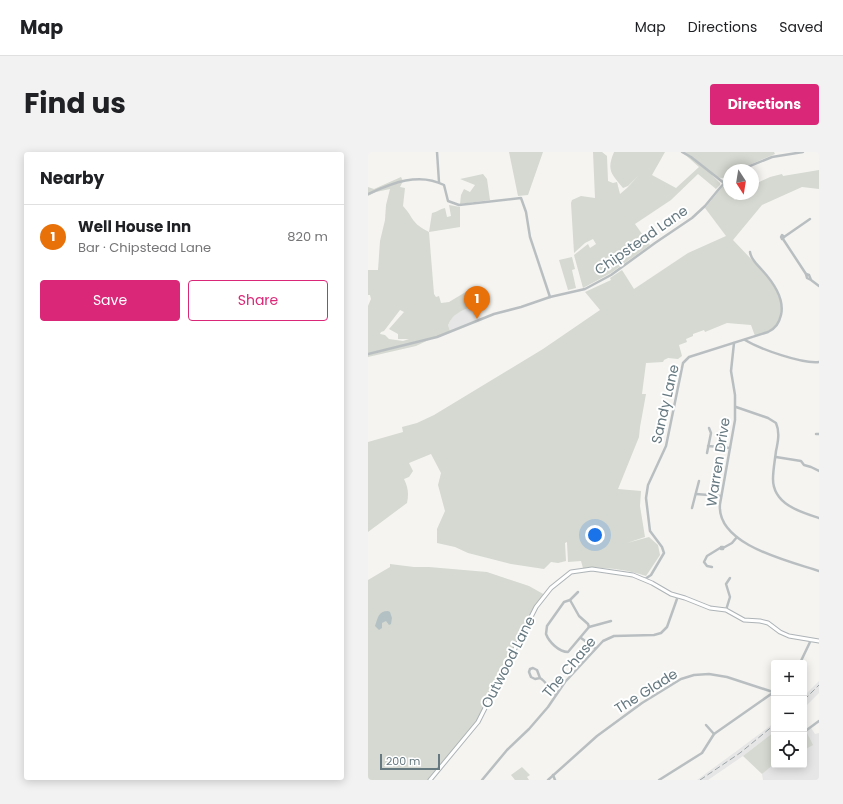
<!DOCTYPE html>
<meta charset="utf-8">
<style>
body{margin:0;font-family:Poppins,sans-serif;background:#f2f2f2;color:#202124}
.controls{position:absolute;right:12px;bottom:12px;display:grid;overflow:hidden;border-radius:4px;box-shadow:0 2px 10px #0003}
.controls button{width:36px;height:36px;display:grid;place-items:center;padding:0;border:0;border-bottom:1px solid #e0e0e0;background:#fff;color:#202124;font:20px sans-serif}
.compass{position:absolute;left:355px;top:12px;width:36px;height:36px;border-radius:50%;background:#fff;box-shadow:0 2px 10px #0003;rotate:168deg}
.scale{position:absolute;left:12px;bottom:10px;width:60px;box-sizing:border-box;padding-left:4px;border:2px solid #667980;border-top:0;font-size:11px;line-height:14px;white-space:nowrap;color:#667980;-webkit-text-stroke:3px #fff;paint-order:stroke}
.you{position:absolute;left:227px;top:383px;width:14px;height:14px;margin:-10px;border:3px solid #fff;border-radius:50%;background:#1a73e8;box-shadow:0 0 0 6px #1a73e833}
.badge{display:grid;place-items:center;width:26px;height:26px;border-radius:50%;background:#db2777;color:#fff;font-size:13px;font-weight:700}
.pin{position:absolute;translate:-50% -33px;filter:drop-shadow(0 1px 2px #0008)}
.pin::after{content:'';position:absolute;top:21px;width:14px;height:12px;background:inherit;clip-path:polygon(0 0,100% 0,50% 100%)}
.list{margin:0;padding:0;list-style:none}
h2{display:flex;justify-content:space-between;align-items:center;height:52px;margin:0;padding:0 16px;font-size:17px}
h2 small{font-size:13px;font-weight:400;color:#757577}
.list li{display:grid;grid-template-columns:26px 1fr auto;gap:12px;align-items:center;box-sizing:border-box;height:64px;padding:0 16px;border-top:1px solid #e0e0e0}
.list b{display:block;font-size:15px;white-space:nowrap}
.list p{margin:0;font-size:13px;white-space:nowrap;color:#757577}
.list em{font-size:13px;font-style:normal;color:#757577}
.actions{display:flex;gap:8px;padding:12px 16px}
.actions a{flex:1;padding:9px 0;border:1px solid #db2777;border-radius:4px;text-align:center;font-size:14px;color:#db2777}
.actions .main{background:#db2777;color:#fff}
.icon{flex:none;width:22px;height:22px;fill:none;stroke:currentColor;stroke-width:2;stroke-linecap:round;stroke-linejoin:round}
.map{position:relative;flex:none;width:451px;height:628px;overflow:hidden;border-radius:4px}
header{display:flex;align-items:center;gap:24px;box-sizing:border-box;height:56px;padding:0 20px;background:#fff;border-bottom:1px solid #e0e0e0}
header strong{font-size:19px}
nav{display:flex;gap:22px;margin-inline-start:auto;font-size:14px}
.intro{display:flex;align-items:center;justify-content:space-between;box-sizing:border-box;height:96px;padding:0 24px}
h1{margin:0;font-size:28px}
.button{padding:10px 18px;border-radius:4px;background:#db2777;color:#fff;font-size:14px;font-weight:700}
main{display:flex;gap:24px;padding:0 24px}
aside{flex:1;background:#fff;border-radius:4px;box-shadow:0 2px 10px #0003}
.map>svg:first-child{display:block}
.built{fill:#e5e6e5}
.green{fill:#d5d9d1;fill-rule:evenodd}
.water{fill:#b4c1c4}
.lines{fill:none;stroke-linecap:round;stroke-linejoin:round}
.major-casing{stroke:#adb3b6;stroke-width:5}
.minor{stroke:#b9bfc1;stroke-width:2.5}
.major{stroke:#fff;stroke-width:3}
.rail{stroke:#9ca4a7;stroke-width:1;stroke-dasharray:6 3;stroke-linecap:butt}
.labels{text-anchor:middle;dominant-baseline:central;stroke-width:4;stroke-linejoin:round;paint-order:stroke}
.street-label{font-size:14px;fill:#667980;stroke:#fff}
</style>
<header>
<strong>Map</strong>
<nav><a>Map</a><a>Directions</a><a>Saved</a></nav>
</header>
<div class="intro"><h1>Find us</h1><a class="button">Directions</a></div>
<main>
<aside>
<h2>Nearby<small></small></h2>
<ul class="list">
<li><span class="badge" style="background:#e8710a">1</span><div><b>Well House Inn</b><p>Bar · Chipstead Lane</p></div><em>820 m</em></li>
</ul>
<div class="actions"><a class="main">Save</a><a>Share</a></div>
</aside>
<div class="map">
<svg width="451" height="628" viewBox="0 0 451 628">
<rect width="100%" height="100%" fill="#f5f4f1"/>
<!-- built -->
<g class="built">
<polygon points="103,155 111,164 112,167 82,179 80,173 83,167 90,160"/>
<polygon points="451,529 451,541 436,556 436,544"/>
<polygon points="406,571 406,580 375,604 340,628 329,628 370,598"/>
<polygon points="443,576 447,582 451,581 451,628 395,628 394,622 406,609 406,613 436,613 436,579"/>
</g>
<!-- green -->
<g class="green">
<polygon points="141,0 175,0 160,43 150,44"/>
<path d="M 225,0 L 234,0 L 239,4 L 240,29 L 245,31 L 249,30 L 252,42 L 259,36 L 271,23 L 260,34 L 255,36 C 244,22 238,19 246,0 L 297,0 L 284,23 L 308,36 L 331,15 L 314,0 L 406,0 L 407,2 L 369,18 L 361,18 L 361,24 C 355,28 349,25 344,23 L 352,31 L 352,33 L 348,37 L 330,22 L 303,48 L 267,72 L 282,93 L 243,121 L 215,136 L 206,103 L 220,92 L 222,96 L 228,92 L 225,87 L 217,91 L 206,101 L 203,51 L 204,48 L 213,44 L 227,46 Z"/>
<path d="M 451,18 L 451,37 L 434,35 L 394,53 L 365,88 L 404,129 L 414,151 L 411,170 L 405,177 L 387,184 L 383,173 L 359,171 L 337,180 L 336,178 L 325,182 L 325,184 L 318,187 L 319,190 L 311,193 L 314,204 L 310,207 L 300,206 L 296,208 L 295,210 L 278,211 L 274,242 L 278,242 L 272,275 L 271,285 L 250,337 L 273,339 L 272,354 L 277,385 L 259,391 L 281,385 L 290,393 L 292,403 L 278,424 C 258,417 235,415 215,416 L 213,409 L 200,410 L 199,390 L 197,391 L 198,409 L 190,411 L 183,410 L 176,417 L 143,412 L 100,401 L 87,395 L 69,391 L 69,377 L 77,359 L 70,333 L 73,321 L 63,302 L 41,311 L 45,319 L 41,325 L 36,327 C 40,335 41,342 39,351 L 0,380 L 0,290 L 35,280 L 34,275 L 49,271 L 66,263 L 175,197 L 232,158 L 217,140 L 243,128 L 242,126 L 254,118 L 266,137 L 320,101 L 358,84 L 337,56 L 355,34 L 367,48 L 373,42 L 385,42 L 385,33 L 402,25 L 414,22 L 415,24 Z"/>
<polygon points="115,22 119,27 122,48 92,52 93,43 96,37 102,40 107,33 92,27"/>
<path d="M 33,25 L 35,29 L 32,35 L 37,36 L 35,54 C 46,66 43,71 61,80 L 64,61 C 69,60 72,57 77,56 L 79,65 L 83,64 L 81,53 L 92,55 L 92,75 L 61,80 L 66,142 L 68,145 L 71,144 L 73,151 L 81,150 L 101,138 L 110,161 L 103,155 C 92,159 85,162 80,173 L 82,179 L 67,185 L 48,194 L 0,205 L 0,154 L 3,147 L 2,143 L 0,143 L 0,118 L 10,118 L 12,89 L 17,68 L 18,53 L 22,37 L 8,40 L 0,44 L 0,35 L 6,37 ZM 32,158 L 36,160 L 21,177 L 30,182 L 30,187 L 41,187 L 35,189 L 21,187 L 17,183 L 12,182 L 13,180 L 16,179 Z"/>
<polygon points="204,105 207,117 204,118 208,136 200,138 191,108"/>
<polygon points="22,412 46,415 61,415 119,420 161,434 177,443 170,451 110,570 87,595 61,628 0,628 0,428 22,415"/>
<polygon points="436,575 445,593 436,598"/>
<polygon points="406,580 406,612 394,622 375,604"/>
<polygon points="154,615 162,623 159,625 161,628 147,628 143,623"/>
</g>
<!-- water -->
<path class="water" d="M 20,459 L 22,460 L 24,466 L 23,472 L 21,473 L 18,469 L 14,471 L 14,476 L 11,478 L 7,474 C 10,466 10,459 20,459 Z"/>
<g class="lines">
<defs>
<polyline id="major" points="62,628 110,570 168,455 183,436 203,420 224,417 265,423 284,431 303,442 317,446 342,456 358,458 376,468 392,469 400,471 412,480 421,484 451,489"/>
</defs>
<!-- major casing -->
<use href="#major" class="major-casing"/>
<!-- minor -->
<g class="minor">
<polyline points="69,0 71,30"/>
<polyline points="314,0 323,5 356,31"/>
<polyline points="372,18 404,5 435,0"/>
<path d="M 0,42 C 24,31 51,20 76,33 L 80,49 L 91,53 L 153,46 L 158,60 L 162,85 L 182,145"/>
<polygon points="414,83 416,85 414,87 413,85"/>
<polyline points="416,85 442,67"/>
<polyline points="415,87 438,122"/>
<polyline points="443,128 441,123 438,122 439,126 443,128 451,134"/>
<path d="M 377,188 C 392,197 434,212 451,210"/>
<path d="M 366,191 L 363,219 L 367,243 L 367,268 L 352,352 C 348,393 421,409 451,419"/>
<polyline points="0,202 69,185 126,162 153,155 182,145 217,137 243,123 287,91 324,66 337,54 351,37 361,26"/>
<path d="M 368,255 L 400,266 L 408,271 C 412,280 410,290 408,299 C 407,308 405,318 405,327 C 405,352 432,360 451,366"/>
<polyline points="448,282 451,282"/>
<polyline points="340,294 362,296"/>
<polyline points="339,301 343,281 341,276"/>
<polyline points="408,305 433,309 436,313 443,315 451,319"/>
<polyline points="328,342 353,344"/>
<polyline points="324,356 331,329"/>
<rect x="353" y="395" width="2" height="2"/>
<polyline points="355,396 364,391 369,385"/>
<polyline points="344,415 339,414 336,410 339,404 352,396"/>
<path d="M 277,427 L 283,423 L 296,401 L 294,395 L 282,379 L 278,346 L 280,333 L 298,294 L 315,211 L 321,205 L 400,180 C 408,176 411,171 413,163 C 417,146 405,130 394,118 C 389,112 383,108 382,100"/>
<path d="M 210,440 L 202,448 L 196,450 L 179,474 L 178,482 C 181,490 191,500 200,500 L 221,475 L 243,469"/>
<polyline points="202,448 211,464 220,472 221,475"/>
<polyline points="358,458 362,445 358,432 362,426"/>
<polyline points="213,486 227,496"/>
<polyline points="432,511 443,488"/>
<path d="M 172,526 L 169,518 L 165,516 L 162,517 L 161,520 L 163,525 L 167,527 L 172,526 C 179,530 181,538 188,542"/>
<polyline points="338,573 346,582"/>
<polyline points="436,580 451,569"/>
<polyline points="185,623 187,628"/>
<polyline points="114,628 139,598 161,577 180,555 197,530 235,489 246,484 286,483 293,481 299,475 310,444"/>
<polyline points="180,628 229,584 274,551 313,527 326,523 341,522 359,525 405,540"/>
<polyline points="291,628 334,601 346,582 406,540"/>
</g>
<!-- major -->
<use href="#major" class="major"/>
<!-- rail -->
<g class="rail">
<polyline points="436,548 451,533"/>
<polyline points="332,628 372,601 406,573"/>
</g>
</g>
<g class="labels">
<!-- street labels -->
<g class="street-label">
<text transform="translate(273 88) rotate(-35)">Chipstead Lane</text>
<text transform="translate(297 252) rotate(-77)">Sandy Lane</text>
<text transform="translate(350 310) rotate(-81)">Warren Drive</text>
<text transform="translate(140 510) rotate(-63)">Outwood Lane</text>
<text transform="translate(201 515) rotate(-50)">The Chase</text>
<text transform="translate(278 539) rotate(-32)">The Glade</text>
</g>
</g>
</svg>
<div class="controls">
<button>+</button>
<button>−</button>
<button><svg class="icon" aria-label="locate" viewBox="0 0 24 24"><circle cx="12" cy="12" r="6"/><path d="M12 2v4M12 18v4M2 12h4M18 12h4"/></svg></button>
</div>
<svg class="compass" viewBox="-18 -18 36 36"><path d="M0-13l5 13h-10z" fill="#e53935"/><path d="M0 13l5-13h-10z" fill="#757577"/></svg>
<div class="scale">200 m</div>
<div class="you"></div>
<div class="pin badge" style="left:109px;top:167px;background:#e8710a">1</div>
</div>
</main>
